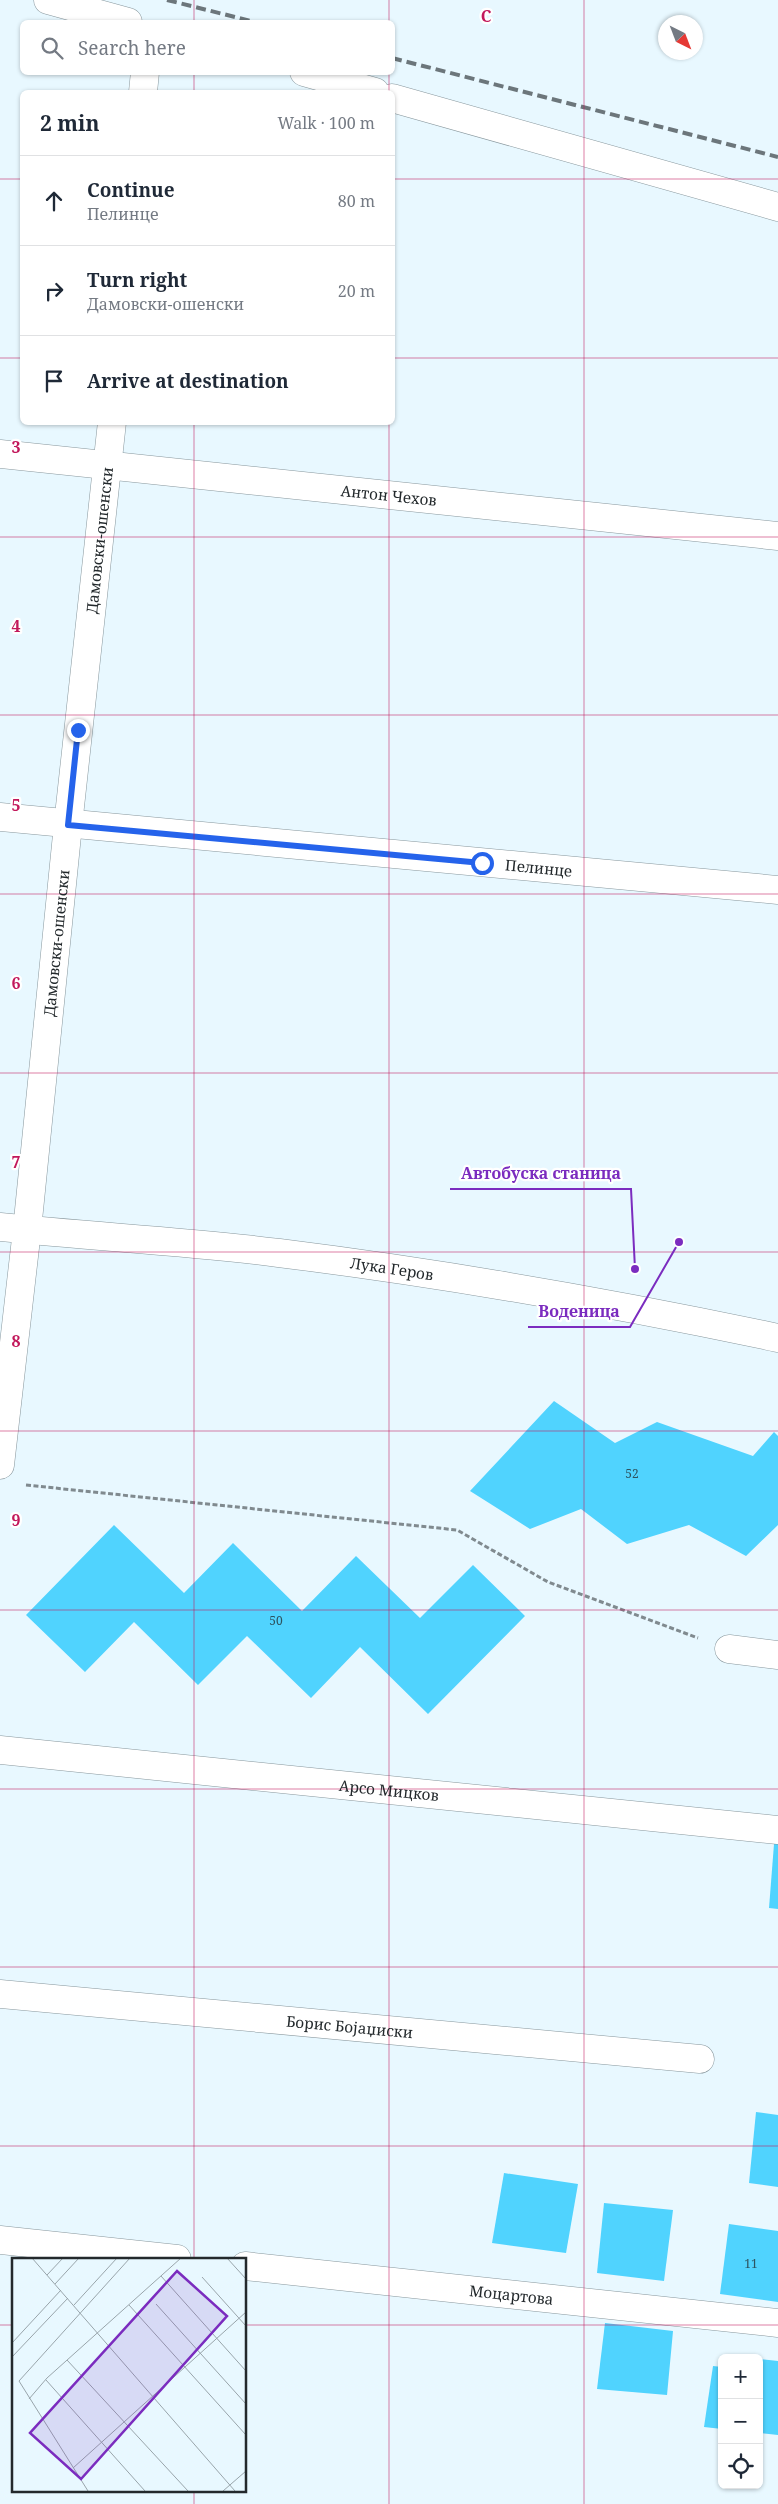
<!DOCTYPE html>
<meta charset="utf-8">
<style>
body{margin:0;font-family:"Noto Serif",serif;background:#f6f6f7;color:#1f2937}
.controls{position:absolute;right:15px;bottom:15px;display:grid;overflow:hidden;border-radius:8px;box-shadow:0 1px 4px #0004}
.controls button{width:45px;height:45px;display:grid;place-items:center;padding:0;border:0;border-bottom:1px solid #e0e1e3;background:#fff;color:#1f2937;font:25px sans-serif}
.compass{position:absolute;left:658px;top:15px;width:45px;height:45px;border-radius:50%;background:#fff;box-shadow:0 1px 4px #0004;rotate:138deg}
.stop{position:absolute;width:15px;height:15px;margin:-11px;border:4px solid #2563eb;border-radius:50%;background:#fff}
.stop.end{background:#2563eb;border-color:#fff;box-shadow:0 1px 5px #0008}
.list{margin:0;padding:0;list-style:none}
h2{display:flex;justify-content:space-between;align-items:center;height:65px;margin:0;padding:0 20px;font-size:21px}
h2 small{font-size:16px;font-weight:400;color:#747a83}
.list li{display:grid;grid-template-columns:32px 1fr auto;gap:15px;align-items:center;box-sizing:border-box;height:90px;padding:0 20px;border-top:1px solid #e0e1e3}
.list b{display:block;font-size:19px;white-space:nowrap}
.list p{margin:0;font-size:16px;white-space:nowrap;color:#747a83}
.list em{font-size:16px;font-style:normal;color:#747a83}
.icon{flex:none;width:28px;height:28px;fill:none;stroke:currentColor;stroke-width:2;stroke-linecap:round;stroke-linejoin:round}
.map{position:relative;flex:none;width:778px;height:2504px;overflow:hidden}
.search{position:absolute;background:#fff;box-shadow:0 1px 4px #0004;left:20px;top:20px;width:375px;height:55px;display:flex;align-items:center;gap:12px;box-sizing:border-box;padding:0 18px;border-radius:8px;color:#747a83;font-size:19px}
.panel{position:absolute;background:#fff;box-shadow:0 1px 4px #0004;left:20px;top:90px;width:375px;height:335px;border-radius:8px}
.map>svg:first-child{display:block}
.building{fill:#50d3fe}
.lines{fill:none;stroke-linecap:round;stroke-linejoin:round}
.pedestrian-casing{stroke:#88979d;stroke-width:29}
.minor-casing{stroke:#88979d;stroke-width:29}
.path{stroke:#808a8f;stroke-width:3;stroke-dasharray:5 2.5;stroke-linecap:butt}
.pedestrian{stroke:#fff;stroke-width:28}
.minor{stroke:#fff;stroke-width:28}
.rail{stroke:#6c767b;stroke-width:4;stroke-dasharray:10 5;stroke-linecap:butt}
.route{stroke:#2563eb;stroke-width:6}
.grid{fill:none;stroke:#c2185b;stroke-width:1;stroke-opacity:0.55}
.labels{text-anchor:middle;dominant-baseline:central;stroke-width:4.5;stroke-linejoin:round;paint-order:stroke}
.number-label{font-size:12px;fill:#2e5460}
.street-label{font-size:15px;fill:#23292c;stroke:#fff}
.inset-road{fill:none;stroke:#99a5ab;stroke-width:1}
.view{fill:#7b2cbf;fill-opacity:0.15;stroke:#7b2cbf;stroke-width:2.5}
.inset-edge{fill:none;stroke:#23292c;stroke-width:2.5}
.grid-label{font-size:16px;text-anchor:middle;font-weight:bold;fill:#c2185b;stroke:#fff;stroke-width:4.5;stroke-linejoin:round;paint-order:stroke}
.leader{fill:none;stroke:#7b2cbf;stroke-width:2}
.callout-dot{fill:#7b2cbf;stroke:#fff;stroke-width:2}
.callout-label{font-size:16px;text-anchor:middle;font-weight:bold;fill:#7b2cbf;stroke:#fff;stroke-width:4.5;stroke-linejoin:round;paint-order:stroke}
</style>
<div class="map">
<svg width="778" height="2504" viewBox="0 0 778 2504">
<rect width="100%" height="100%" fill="#e8f8ff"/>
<!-- building -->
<g class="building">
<polygon points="554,1401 615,1443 657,1422 753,1456 774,1432 778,1436 778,1525 746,1556 689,1525 627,1544 581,1509 530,1529 470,1491"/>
<polygon points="114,1525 184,1593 233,1543 302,1611 356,1556 420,1618 473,1565 525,1616 428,1714 360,1647 311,1698 247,1636 198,1685 134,1622 85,1672 26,1615"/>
<polygon points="774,1844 778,1844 778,1909 769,1908"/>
<polygon points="756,2112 778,2115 778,2187 749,2183"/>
<polygon points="504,2173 578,2184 566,2253 492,2243"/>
<polygon points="604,2203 673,2210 664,2281 597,2273"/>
<polygon points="729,2224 778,2231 778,2302 720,2294"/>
<polygon points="605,2323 673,2331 667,2395 597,2389"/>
<polygon points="759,2359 778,2361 778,2435 759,2433"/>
<polygon points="713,2366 722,2367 722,2429 704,2427"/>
</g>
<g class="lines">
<defs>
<polyline id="pedestrian" points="729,1649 778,1655"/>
<g id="minor">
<polyline points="48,0 128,22"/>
<polyline points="304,72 375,92"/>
<polyline points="143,92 145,72"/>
<polyline points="392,98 778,207"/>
<path id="s1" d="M 0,454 L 778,536"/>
<path id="s2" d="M 0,817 L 778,890"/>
<path id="s3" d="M 0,1227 C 93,1237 187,1241 279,1253 C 447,1274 613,1303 778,1338"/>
<path id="s4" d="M 0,1465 L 27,1230 L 68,825 L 112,422"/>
<path id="s5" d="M 0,1750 L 778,1830"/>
<path id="s6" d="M 0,1994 L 700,2059"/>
<polyline points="0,2240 177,2259"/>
<path id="s7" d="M 245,2266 L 778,2323"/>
</g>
</defs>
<!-- pedestrian casing -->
<use href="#pedestrian" class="pedestrian-casing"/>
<!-- minor casing -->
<use href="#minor" class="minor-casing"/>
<!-- path -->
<polyline class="path" points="26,1485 457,1530 548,1582 698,1638"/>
<!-- pedestrian -->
<use href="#pedestrian" class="pedestrian"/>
<!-- minor -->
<use href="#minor" class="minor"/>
<!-- rail -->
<g class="rail">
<polyline points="167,0 255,22"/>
<polyline points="392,58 778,157"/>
</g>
</g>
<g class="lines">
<!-- route -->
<polyline class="route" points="78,730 68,825 482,863"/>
</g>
<!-- grid -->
<path class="grid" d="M 194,0 L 194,22M 389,0 L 389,22M 584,0 L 584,2504M 194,72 L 194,92M 389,72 L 389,92M 0,179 L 22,179M 392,179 L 778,179M 0,358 L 22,358M 392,358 L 778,358M 194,422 L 194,2259M 389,422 L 389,2504M 0,537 L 778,537M 0,715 L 778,715M 0,894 L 778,894M 0,1073 L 778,1073M 0,1252 L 778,1252M 0,1431 L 778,1431M 0,1610 L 778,1610M 0,1789 L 778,1789M 0,1967 L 778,1967M 0,2146 L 778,2146M 0,2325 L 14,2325M 245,2325 L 778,2325M 194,2490 L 194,2504"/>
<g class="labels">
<!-- number labels -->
<g class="number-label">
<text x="632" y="1473">52</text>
<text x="276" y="1620">50</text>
<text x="751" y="2263">11</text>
</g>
<!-- street labels -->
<g class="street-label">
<text stroke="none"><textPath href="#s1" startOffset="391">Антон Чехов</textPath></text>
<text stroke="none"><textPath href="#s4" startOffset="930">Дамовски-ошенски</textPath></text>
<text stroke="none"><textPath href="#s2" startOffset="541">Пелинце</textPath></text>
<text stroke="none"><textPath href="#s4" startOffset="525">Дамовски-ошенски</textPath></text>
<text stroke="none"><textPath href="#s3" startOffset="394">Лука Геров</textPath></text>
<text stroke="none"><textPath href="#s5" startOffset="391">Арсо Мицков</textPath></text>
<text stroke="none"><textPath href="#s6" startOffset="351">Борис Бојаџиски</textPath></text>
<text stroke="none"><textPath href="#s7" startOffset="268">Моцартова</textPath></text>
</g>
</g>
<!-- overview -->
<g transform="translate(12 2258)">
<rect width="234" height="234" fill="#e8f8ff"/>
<path class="inset-road" d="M 20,0 L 223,233M 215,0 L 234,21M 35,17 L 51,0M 149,18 L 234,113M 190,19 L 234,68M 43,26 L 67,0M 144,46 L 234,146M 62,47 L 105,0M 117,47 L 234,177M 0,85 L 49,32M 0,99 L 56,40M 55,102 L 176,233M 34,122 L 133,233M 17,141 L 35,120 L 169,0M 61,210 L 234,54M 76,233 L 7,123 L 118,0M 211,233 L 234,213"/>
<path class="view" d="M 165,13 L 215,58 L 69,221 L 18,175 Z"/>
<rect width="234" height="234" class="inset-edge"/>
</g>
<g class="grid-label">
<text x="486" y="22">C</text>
<text x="16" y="453">3</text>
<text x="16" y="632">4</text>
<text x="16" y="811">5</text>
<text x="16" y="989">6</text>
<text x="16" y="1168">7</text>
<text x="16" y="1347">8</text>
<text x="16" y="1526">9</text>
</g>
<!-- callouts -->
<path class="leader" d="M635 1269L631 1189H450M679 1242L630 1327H528"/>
<g class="callout-dot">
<circle cx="635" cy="1269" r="5"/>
<circle cx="679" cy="1242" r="5"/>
</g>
<g class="callout-label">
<text x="541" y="1179">Автобуска станица</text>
<text x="579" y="1317">Воденица</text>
</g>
</svg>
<div class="controls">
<button>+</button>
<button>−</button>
<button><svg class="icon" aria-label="locate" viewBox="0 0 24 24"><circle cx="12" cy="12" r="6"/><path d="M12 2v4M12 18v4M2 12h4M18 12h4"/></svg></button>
</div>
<svg class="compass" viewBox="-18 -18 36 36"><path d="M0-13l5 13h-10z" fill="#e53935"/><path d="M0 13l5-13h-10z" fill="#747a83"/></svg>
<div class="stop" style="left:482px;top:863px"></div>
<div class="stop end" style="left:78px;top:730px"></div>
<div class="search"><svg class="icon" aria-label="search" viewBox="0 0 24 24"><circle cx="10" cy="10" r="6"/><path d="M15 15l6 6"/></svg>Search here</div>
<section class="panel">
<h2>2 min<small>Walk · 100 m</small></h2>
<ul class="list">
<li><svg class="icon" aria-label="ahead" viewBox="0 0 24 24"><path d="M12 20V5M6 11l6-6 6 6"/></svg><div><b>Continue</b><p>Пелинце</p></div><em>80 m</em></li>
<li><svg class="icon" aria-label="right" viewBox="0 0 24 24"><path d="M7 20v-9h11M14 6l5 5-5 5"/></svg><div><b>Turn right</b><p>Дамовски-ошенски</p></div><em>20 m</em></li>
<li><svg class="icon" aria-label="arrive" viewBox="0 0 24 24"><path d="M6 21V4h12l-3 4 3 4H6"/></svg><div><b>Arrive at destination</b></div></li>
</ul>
</section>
</div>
